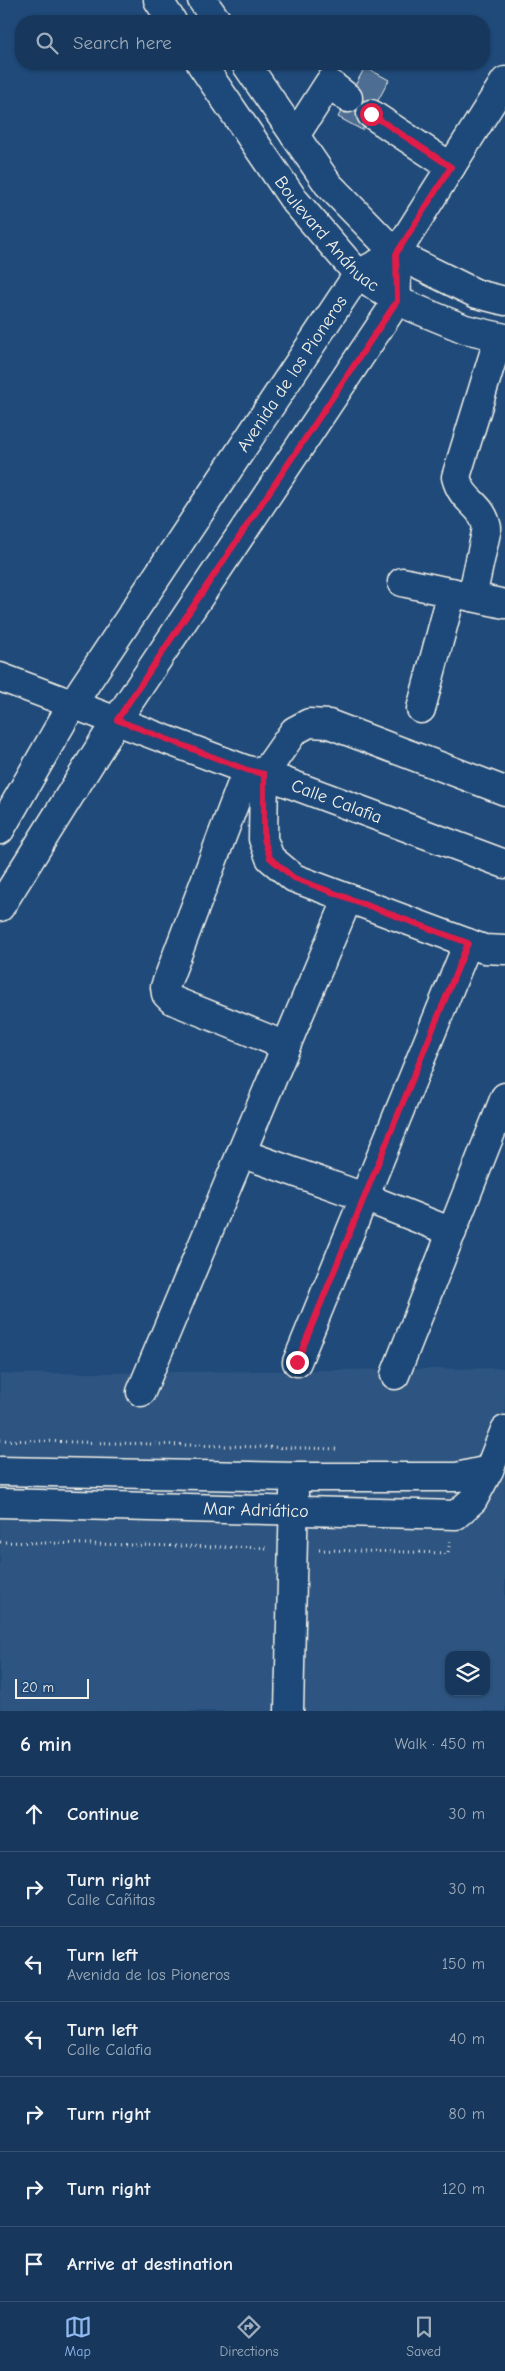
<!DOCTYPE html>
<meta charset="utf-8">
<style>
body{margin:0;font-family:"Comic Neue",sans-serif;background:#203f62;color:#f1f3f6}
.controls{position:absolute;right:15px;bottom:15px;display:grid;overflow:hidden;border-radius:10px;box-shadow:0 1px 4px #0004}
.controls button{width:45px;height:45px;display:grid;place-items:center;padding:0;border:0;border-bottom:1px solid #365272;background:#17385c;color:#f1f3f6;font:25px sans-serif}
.scale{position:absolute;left:15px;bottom:12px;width:74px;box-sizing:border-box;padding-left:5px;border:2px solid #f4f1e8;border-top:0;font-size:14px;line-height:18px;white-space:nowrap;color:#f4f1e8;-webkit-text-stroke:4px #1f4a7a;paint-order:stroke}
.stop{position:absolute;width:15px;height:15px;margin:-11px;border:4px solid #e11d48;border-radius:50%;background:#fff}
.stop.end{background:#e11d48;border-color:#fff;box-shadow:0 1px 5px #0008}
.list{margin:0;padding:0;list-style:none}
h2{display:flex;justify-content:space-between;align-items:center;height:65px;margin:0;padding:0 20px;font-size:21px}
h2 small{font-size:16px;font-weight:400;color:#9eacbb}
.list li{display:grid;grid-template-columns:32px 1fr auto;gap:15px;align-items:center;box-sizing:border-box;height:75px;padding:0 20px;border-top:1px solid #365272}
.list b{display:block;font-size:19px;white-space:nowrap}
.list p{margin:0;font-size:16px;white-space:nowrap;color:#9eacbb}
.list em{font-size:16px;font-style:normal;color:#9eacbb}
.icon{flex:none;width:28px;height:28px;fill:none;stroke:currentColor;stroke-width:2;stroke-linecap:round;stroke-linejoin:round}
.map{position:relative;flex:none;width:505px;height:1711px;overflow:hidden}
.search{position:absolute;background:#17385c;box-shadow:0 1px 4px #0004;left:15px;right:15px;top:15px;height:55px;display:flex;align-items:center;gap:12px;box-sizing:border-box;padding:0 18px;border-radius:20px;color:#9eacbb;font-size:19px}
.sheet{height:590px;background:#17385c}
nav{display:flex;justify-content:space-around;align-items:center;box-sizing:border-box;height:70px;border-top:1px solid #365272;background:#17385c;font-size:14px;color:#9eacbb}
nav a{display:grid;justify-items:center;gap:2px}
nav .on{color:#90b9f0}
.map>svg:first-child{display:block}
.built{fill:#2d5581;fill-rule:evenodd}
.building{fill:#4d6e92;stroke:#f4f1e8}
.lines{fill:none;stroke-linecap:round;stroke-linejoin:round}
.minor-casing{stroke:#f4f1e8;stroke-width:31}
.major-casing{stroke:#f4f1e8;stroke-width:31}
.path{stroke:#f4f1e8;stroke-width:3;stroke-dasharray:1 4;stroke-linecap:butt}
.minor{stroke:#1f4a7a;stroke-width:28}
.major{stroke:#1f4a7a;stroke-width:28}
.route{stroke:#e11d48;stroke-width:6}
.labels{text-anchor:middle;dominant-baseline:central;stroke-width:5;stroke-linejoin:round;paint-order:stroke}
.street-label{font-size:18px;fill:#f4f1e8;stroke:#1f4a7a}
</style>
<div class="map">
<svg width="505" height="1711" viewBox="0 0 505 1711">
<rect width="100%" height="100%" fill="#1f4a7a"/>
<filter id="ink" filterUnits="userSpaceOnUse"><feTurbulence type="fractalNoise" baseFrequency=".02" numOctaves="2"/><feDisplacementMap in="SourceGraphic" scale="10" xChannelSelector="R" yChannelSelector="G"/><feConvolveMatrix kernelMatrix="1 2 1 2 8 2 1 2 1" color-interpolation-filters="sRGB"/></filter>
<g filter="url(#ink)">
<!-- built -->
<path class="built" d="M 505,1368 L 505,1711 L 0,1711 L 0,1374 ZM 449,1655 L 486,1655 L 486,1692 L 449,1692 Z"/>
<!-- building -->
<polygon class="building" points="365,67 389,80 362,130 338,117"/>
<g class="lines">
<defs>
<g id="minor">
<polyline points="371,114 451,167"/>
<polyline points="295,136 329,83 348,98"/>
<polyline points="396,254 505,81"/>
<polyline points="402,582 505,604"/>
<path d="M 472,597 L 487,528 C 482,502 463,504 456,477 L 499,337"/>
<path id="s1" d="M 0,677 L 247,770 L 264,774 L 505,864"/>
<polyline points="421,709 452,592"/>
<polyline points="247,770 165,987 166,994 172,1000 286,1046"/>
<polyline points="505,791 329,724 309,723 294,731 264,774 263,839 270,858 294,878 484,949 505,950"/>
<path id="s2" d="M 0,830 L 73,703 L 358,274 L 396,254"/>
<polyline points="0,907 117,720 397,301 396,254"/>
<polyline points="241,1153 364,1197 452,1232"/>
<polyline points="297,1362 468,943"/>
<polyline points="395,1375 505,1097"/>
<polyline points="141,1392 348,898"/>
<polyline points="0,1471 295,1477 457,1477 489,1470"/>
<path id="s3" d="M 0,1503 L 456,1515 L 473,1500 L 489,1470 L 505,1430"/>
<polyline points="289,1711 294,1493"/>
</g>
<g id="major">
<polyline points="158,0 172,21"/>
<polyline points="202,0 217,21"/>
<path id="s4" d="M 201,64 L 294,200 L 358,274 L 397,301 L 465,329 L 505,338"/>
<polyline points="246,64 328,184 396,254 477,294 505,301"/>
</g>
</defs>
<!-- minor casing -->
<use href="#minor" class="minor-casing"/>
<!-- major casing -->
<use href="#major" class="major-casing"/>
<!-- path -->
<g class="path">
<polyline points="0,1440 339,1449"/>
<polyline points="0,1542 268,1548"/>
<polyline points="319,1550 448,1553 450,1541"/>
</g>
<!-- minor -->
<use href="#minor" class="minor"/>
<!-- major -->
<use href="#major" class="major"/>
</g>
</g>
<g class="lines" filter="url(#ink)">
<!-- route -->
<polyline class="route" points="297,1362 468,943 294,878 270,858 264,839 264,774 247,770 117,720 397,301 396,254 451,167 371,114"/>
</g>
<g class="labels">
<!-- street labels -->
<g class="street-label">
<text stroke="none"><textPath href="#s4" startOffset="212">Boulevard Anáhuac</textPath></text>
<text stroke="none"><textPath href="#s2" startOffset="542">Avenida de los Pioneros</textPath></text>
<text stroke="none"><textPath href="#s1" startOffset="359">Calle Calafia</textPath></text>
<text stroke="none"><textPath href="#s3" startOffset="256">Mar Adriático</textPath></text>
</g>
</g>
</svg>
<div class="controls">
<button><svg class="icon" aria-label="layers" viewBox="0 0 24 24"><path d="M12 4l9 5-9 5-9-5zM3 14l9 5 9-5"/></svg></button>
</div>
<div class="scale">20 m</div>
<div class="stop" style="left:371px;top:114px"></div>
<div class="stop end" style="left:297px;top:1362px"></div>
<div class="search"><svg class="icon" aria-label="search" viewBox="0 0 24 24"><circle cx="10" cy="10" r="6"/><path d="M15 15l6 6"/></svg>Search here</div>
</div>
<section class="sheet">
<h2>6 min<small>Walk · 450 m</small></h2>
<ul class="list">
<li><svg class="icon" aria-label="ahead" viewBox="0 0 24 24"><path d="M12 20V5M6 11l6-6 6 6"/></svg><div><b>Continue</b></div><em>30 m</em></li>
<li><svg class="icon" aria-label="right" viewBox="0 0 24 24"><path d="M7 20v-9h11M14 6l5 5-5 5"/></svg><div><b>Turn right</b><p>Calle Cañitas</p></div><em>30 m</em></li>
<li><svg class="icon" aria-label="left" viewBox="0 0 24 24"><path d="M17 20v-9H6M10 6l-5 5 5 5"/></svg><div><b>Turn left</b><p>Avenida de los Pioneros</p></div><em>150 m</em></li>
<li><svg class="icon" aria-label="left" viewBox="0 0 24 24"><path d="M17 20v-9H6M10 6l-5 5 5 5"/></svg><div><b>Turn left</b><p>Calle Calafia</p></div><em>40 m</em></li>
<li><svg class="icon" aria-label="right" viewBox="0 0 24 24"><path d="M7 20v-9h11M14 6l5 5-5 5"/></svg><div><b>Turn right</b></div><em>80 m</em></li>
<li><svg class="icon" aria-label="right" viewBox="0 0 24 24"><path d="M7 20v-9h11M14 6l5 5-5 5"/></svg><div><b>Turn right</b></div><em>120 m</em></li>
<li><svg class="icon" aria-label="arrive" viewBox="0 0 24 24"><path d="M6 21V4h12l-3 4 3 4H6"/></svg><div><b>Arrive at destination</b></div></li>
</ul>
</section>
<nav>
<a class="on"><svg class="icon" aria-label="map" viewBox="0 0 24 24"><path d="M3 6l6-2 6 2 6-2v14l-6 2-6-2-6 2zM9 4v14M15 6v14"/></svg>Map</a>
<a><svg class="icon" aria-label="directions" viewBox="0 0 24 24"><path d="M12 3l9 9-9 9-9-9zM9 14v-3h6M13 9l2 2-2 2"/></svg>Directions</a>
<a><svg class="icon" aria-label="saved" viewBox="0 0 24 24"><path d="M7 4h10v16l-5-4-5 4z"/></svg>Saved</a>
</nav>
